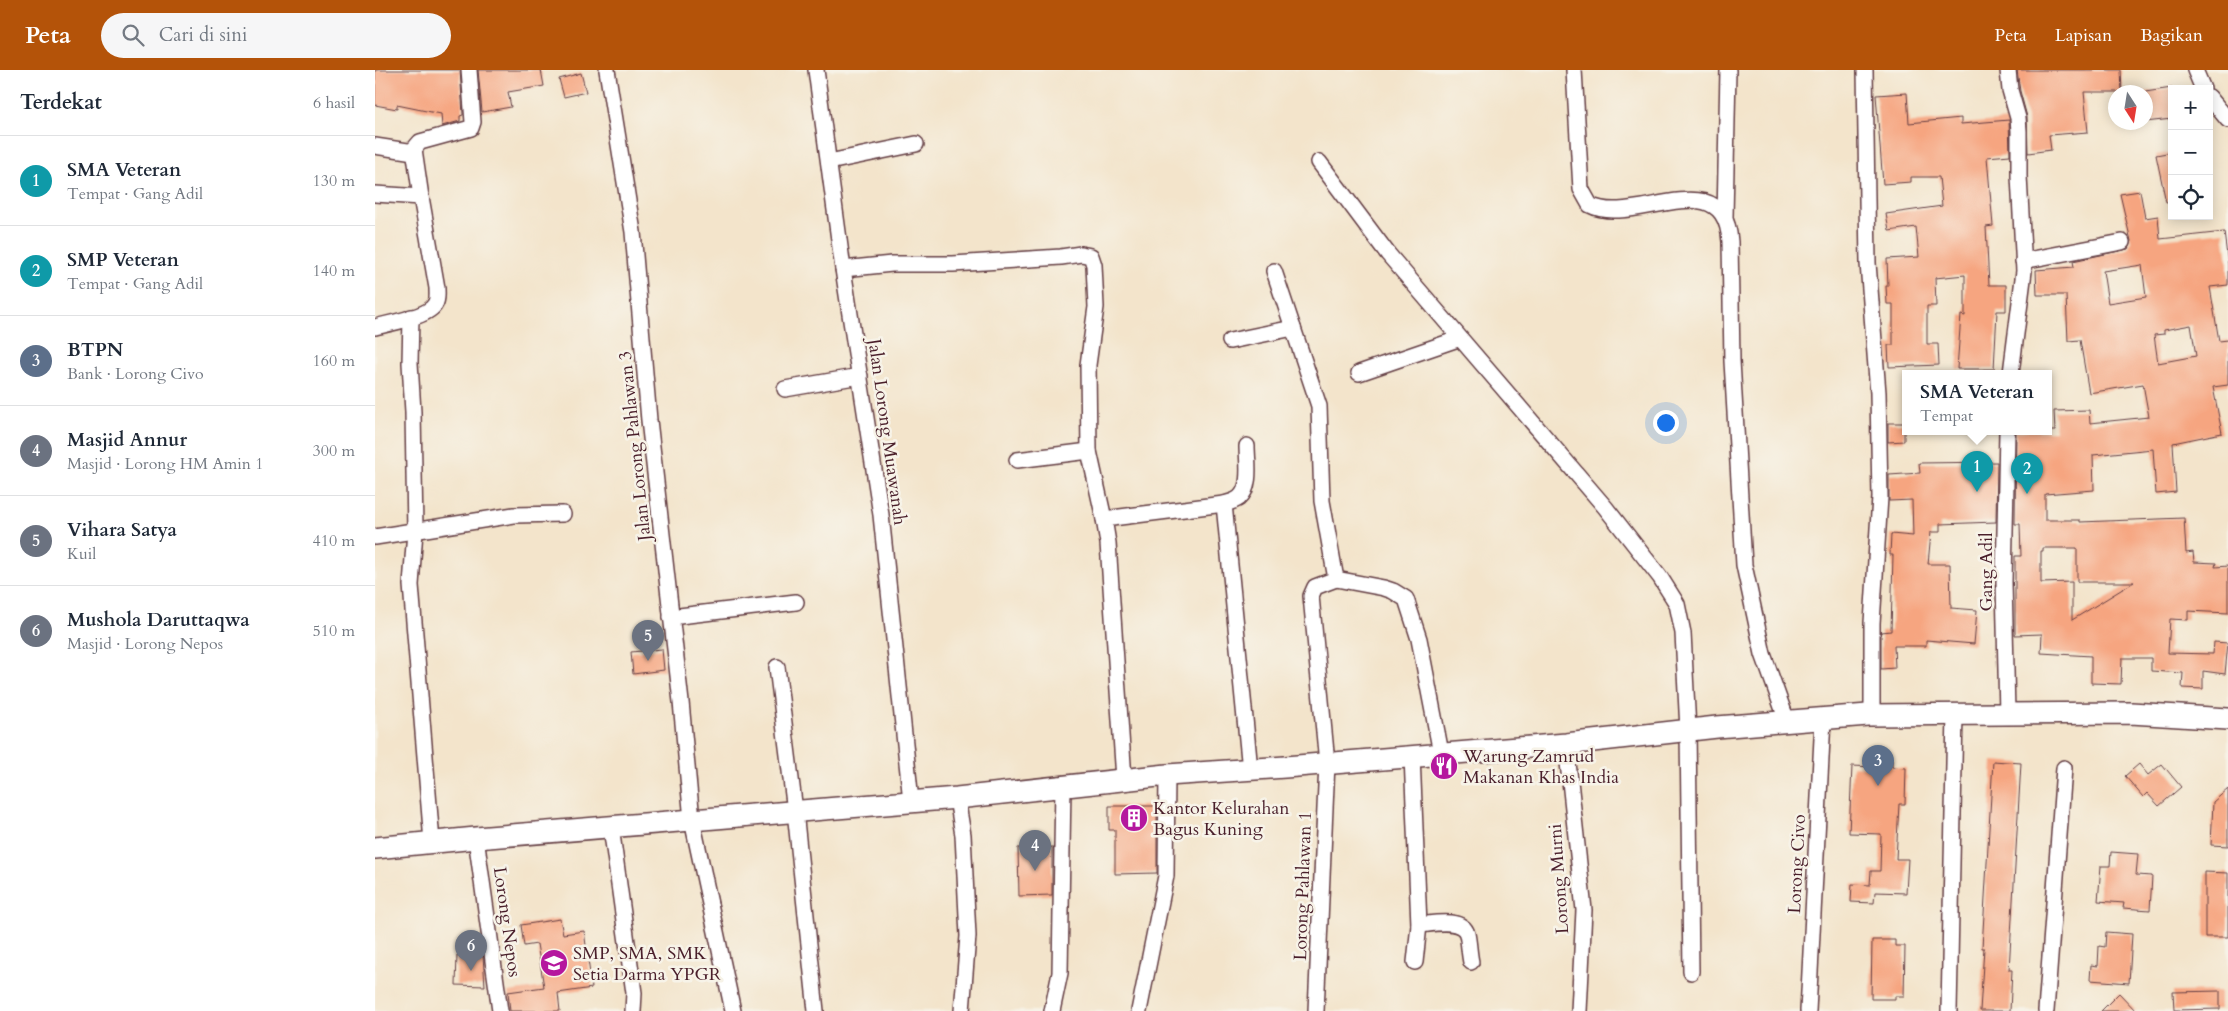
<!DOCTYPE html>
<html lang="id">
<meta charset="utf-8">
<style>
body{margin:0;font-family:Cardo,serif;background:#f6f6f7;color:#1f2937}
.controls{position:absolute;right:15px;top:15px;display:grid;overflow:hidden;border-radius:0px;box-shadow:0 2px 12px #0003}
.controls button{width:45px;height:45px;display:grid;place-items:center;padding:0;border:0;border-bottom:1px solid #e0e1e3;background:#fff;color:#1f2937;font:25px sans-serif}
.compass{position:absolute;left:1733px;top:15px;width:45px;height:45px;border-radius:50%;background:#fff;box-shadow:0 2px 12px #0003;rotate:168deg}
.you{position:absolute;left:1290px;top:352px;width:18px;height:18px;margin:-12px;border:4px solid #fff;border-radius:50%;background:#1a73e8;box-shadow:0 0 0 8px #1a73e833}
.badge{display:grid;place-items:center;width:32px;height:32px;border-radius:50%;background:#b45309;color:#fff;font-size:16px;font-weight:700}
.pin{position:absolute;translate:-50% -41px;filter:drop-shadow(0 1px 2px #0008)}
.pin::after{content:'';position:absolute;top:26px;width:18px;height:15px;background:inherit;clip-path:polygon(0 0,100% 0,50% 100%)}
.popup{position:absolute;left:1527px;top:300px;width:150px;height:65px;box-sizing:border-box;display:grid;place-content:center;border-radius:0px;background:#fff;filter:drop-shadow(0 1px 4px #0005);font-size:16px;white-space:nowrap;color:#747a83}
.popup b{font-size:19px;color:#1f2937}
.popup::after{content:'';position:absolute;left:50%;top:100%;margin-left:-10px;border:10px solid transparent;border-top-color:#fff}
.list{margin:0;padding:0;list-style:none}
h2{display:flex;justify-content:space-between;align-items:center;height:65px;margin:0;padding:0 20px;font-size:21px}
h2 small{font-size:16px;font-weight:400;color:#747a83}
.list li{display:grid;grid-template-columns:32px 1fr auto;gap:15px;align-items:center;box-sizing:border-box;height:90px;padding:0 20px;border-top:1px solid #e0e1e3}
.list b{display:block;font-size:19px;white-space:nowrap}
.list p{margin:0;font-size:16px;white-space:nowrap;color:#747a83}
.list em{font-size:16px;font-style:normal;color:#747a83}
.icon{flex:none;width:28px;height:28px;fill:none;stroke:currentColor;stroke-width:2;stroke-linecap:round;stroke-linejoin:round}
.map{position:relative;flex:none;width:1853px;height:941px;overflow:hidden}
header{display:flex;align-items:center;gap:30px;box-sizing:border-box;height:70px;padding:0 25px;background:#b45309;color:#fff}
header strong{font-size:24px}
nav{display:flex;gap:28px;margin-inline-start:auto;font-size:18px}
.search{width:350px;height:45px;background:#f6f6f7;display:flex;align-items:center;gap:12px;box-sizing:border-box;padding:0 18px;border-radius:28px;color:#747a83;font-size:19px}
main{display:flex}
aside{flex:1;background:#fff}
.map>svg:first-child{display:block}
.building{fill:#f6a580;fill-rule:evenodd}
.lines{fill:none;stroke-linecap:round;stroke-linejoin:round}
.street-casing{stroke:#633d43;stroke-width:18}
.secondary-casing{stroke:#633d43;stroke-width:24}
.street{stroke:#fff;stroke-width:15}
.secondary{stroke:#fff;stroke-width:21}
.labels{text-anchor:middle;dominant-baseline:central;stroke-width:5;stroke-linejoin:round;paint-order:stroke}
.street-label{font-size:18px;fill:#4a1f2b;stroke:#f7f3e8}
.poi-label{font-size:18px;fill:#4a1f2b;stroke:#f7f3e8;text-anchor:start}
</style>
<header>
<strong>Peta</strong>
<div class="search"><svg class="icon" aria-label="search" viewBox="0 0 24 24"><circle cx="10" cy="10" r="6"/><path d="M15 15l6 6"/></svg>Cari di sini</div>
<nav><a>Peta</a><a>Lapisan</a><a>Bagikan</a></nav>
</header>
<main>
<aside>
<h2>Terdekat<small>6 hasil</small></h2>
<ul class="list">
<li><span class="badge" style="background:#0f9aa8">1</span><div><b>SMA Veteran</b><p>Tempat · Gang Adil</p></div><em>130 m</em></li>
<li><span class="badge" style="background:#0f9aa8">2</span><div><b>SMP Veteran</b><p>Tempat · Gang Adil</p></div><em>140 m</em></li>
<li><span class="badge" style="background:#5c6f8a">3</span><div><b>BTPN</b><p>Bank · Lorong Civo</p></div><em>160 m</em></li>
<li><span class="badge" style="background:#6b7280">4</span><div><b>Masjid Annur</b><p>Masjid · Lorong HM Amin 1</p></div><em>300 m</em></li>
<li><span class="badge" style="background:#6b7280">5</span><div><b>Vihara Satya</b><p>Kuil</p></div><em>410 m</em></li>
<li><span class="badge" style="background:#6b7280">6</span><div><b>Mushola Daruttaqwa</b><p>Masjid · Lorong Nepos</p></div><em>510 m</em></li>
</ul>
</aside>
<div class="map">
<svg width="1853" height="941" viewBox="0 0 1853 941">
<rect width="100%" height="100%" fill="#f7f3e8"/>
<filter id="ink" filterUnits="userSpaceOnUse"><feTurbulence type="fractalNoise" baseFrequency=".02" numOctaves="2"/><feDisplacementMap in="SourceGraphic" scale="10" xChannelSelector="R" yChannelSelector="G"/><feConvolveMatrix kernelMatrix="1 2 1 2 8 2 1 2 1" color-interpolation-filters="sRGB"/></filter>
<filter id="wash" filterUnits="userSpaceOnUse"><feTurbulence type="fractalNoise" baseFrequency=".0096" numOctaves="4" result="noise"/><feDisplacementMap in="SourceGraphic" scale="20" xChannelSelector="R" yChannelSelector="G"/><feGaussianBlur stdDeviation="1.12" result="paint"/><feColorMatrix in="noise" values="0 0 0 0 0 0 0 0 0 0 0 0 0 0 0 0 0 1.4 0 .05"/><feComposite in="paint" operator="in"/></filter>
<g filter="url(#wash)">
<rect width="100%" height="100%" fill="#f3e4cb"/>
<g id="blocks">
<!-- building -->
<g class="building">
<polygon points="0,0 85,0 88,45 85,46 85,51 67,56 66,44 22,35 22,39 0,35"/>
<polygon points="103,0 166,0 169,16 133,22 136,37 107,42"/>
<polygon points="1642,0 1746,0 1747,22 1709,22 1713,62 1674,65 1676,80 1653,83 1652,47 1645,21"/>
<polygon points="206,3 211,22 189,27 184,9"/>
<polygon points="1797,18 1797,49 1770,52 1770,22"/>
<polygon points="1532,23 1534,53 1586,48 1586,54 1634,50 1635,85 1612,87 1618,156 1611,157 1614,215 1631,215 1631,241 1622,241 1619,299 1582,299 1586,245 1590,246 1590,205 1560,208 1561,236 1552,236 1552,274 1563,274 1564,295 1514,297 1513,275 1518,275 1518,234 1512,234 1511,216 1513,216 1512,189 1544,187 1541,157 1514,161 1511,144 1567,136 1564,107 1536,107 1536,112 1508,114 1501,25"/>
<polygon points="1797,82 1797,131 1791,132 1781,85"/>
<path d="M 1765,121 L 1770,148 L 1783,146 L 1785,169 L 1849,162 L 1853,194 L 1853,215 L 1835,217 L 1844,271 L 1853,270 L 1853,315 L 1838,317 L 1847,363 L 1798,373 L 1801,422 L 1781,424 L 1778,379 L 1718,385 L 1719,420 L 1670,424 L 1670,450 L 1705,450 L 1705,452 L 1809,448 L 1811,483 L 1818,482 L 1819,492 L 1841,493 L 1840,497 L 1853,496 L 1853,543 L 1813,541 L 1813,550 L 1795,549 L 1793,583 L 1838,584 L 1839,572 L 1853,573 L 1850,604 L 1828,601 L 1828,619 L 1807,618 L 1808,603 L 1776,601 L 1776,588 L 1747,588 L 1746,614 L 1716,613 L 1716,586 L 1666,583 L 1667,564 L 1640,565 L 1640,486 L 1646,486 L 1645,454 L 1640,454 L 1641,361 L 1680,361 L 1679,341 L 1714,340 L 1715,353 L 1774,347 L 1768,314 L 1714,323 L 1705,270 L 1693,271 L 1691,225 L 1662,225 L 1661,200 L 1699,197 L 1698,191 L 1753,179 L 1756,171 L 1745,124 ZM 1767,195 L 1771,227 L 1733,233 L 1728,201 ZM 1816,255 L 1821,286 L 1783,293 L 1779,265 L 1789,264 L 1789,260 ZM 1668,478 L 1702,478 L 1702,512 L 1759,512 L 1697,550 L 1697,512 L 1666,513 L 1666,481 L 1668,481 Z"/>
<polygon points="1513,353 1529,353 1529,371 1513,372"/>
<polygon points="1622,392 1621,452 1565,454 1565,462 1556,462 1553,494 1575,494 1576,538 1602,540 1599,574 1551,570 1551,576 1519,576 1520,598 1506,599 1506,562 1516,561 1518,485 1515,485 1516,464 1538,466 1537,430 1514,431 1514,405 1545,403 1544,393"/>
<polygon points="287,579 289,600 258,604 256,582"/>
<polygon points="1501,688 1517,689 1517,697 1531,698 1530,734 1524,734 1521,789 1533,789 1531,823 1500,822 1499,833 1476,832 1477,814 1495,815 1496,801 1505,801 1506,764 1474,763 1477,696 1500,697"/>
<polygon points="1618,691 1646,693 1634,900 1637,900 1635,941 1605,941 1609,878 1607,878"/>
<polygon points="1764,694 1773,705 1787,694 1806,717 1784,736 1772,723 1768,727 1750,706"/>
<polygon points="1853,719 1853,776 1836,775 1838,732"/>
<polygon points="734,736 782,736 782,803 740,804 740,760 734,760"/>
<polygon points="677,777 677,825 644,826 643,778"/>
<polygon points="1736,782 1763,784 1761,805 1777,806 1775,840 1748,838 1749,833 1723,831 1726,796 1735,796"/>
<polygon points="1830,802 1853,803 1853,867 1830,867"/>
<polygon points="185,849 188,864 209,861 217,918 183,923 185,941 135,941 133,922 169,917 162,874 149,876 146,855"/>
<polygon points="1731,862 1757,864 1754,913 1715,910 1716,895 1723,896 1724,876 1730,877"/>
<polygon points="1497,870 1520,870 1520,876 1530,876 1529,926 1520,926 1520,929 1496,929"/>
<polygon points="82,885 108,886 110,916 81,915"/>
<polygon points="1845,921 1845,939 1799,940 1798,922"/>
<polygon points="1744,923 1761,941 1726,941"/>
</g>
</g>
</g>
<g filter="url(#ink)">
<use href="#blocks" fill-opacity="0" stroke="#633d43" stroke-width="1"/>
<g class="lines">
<defs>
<g id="street">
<polyline points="232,0 258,162 274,350 306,632 317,750 358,941"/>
<polyline points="441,0 468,199 506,445 536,731"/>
<path d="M 1199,0 L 1206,119 L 1215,135 C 1258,158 1350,90 1355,172 L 1357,291 L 1369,495 L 1388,584 L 1412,651"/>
<polyline points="1490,0 1493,193 1503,323 1505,427 1497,553 1497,645"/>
<polyline points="1633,0 1635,20 1643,48 1644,61 1644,106 1649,201 1636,303"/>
<polyline points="1820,0 1828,19"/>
<polyline points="1834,27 1853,50"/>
<polyline points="0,76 39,82"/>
<polyline points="454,92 541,74"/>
<polyline points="944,92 1013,184 1230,437 1285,507 1302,534 1308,563 1313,660 1316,902"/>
<polyline points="0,124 46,127"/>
<polyline points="1350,147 1353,0"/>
<polyline points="1648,191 1747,172"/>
<polyline points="468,199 517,194 578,194 686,187 706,184 716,186 719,195 721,237 713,295 714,381 729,449"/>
<polyline points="899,201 944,336 947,431 961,509 940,517 936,526 952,693 941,941"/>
<polyline points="36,247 35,293 38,342 40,461 36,515 57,772"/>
<path d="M 0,257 C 14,253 54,247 60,234 C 63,230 62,224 62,218 L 46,127 L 39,79 L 45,72 L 96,58 L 98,52 L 94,0"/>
<polyline points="855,271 918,258"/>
<polyline points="984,303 1083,269"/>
<polyline points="410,319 485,306"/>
<polyline points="642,390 714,381"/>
<polyline points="849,434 875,700"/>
<polyline points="0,467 139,445 188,444"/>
<polyline points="961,509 1009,518 1018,521 1031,529 1044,569 1066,683"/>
<polyline points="296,547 421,532"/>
<polyline points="402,597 420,741 441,941"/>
<polyline points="1632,644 1629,512 1632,361"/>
<polyline points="1191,674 1209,840 1204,941"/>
<polyline points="1037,686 1044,855 1040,892"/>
<path d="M 749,709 L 733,473 L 729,449 L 849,434 C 853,433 860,431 864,428 C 877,417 872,391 872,376"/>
<polyline points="582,728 588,765 593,866 587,941"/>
<polyline points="236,757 259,923 258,941"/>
<polyline points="101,768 125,941"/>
<path d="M 1044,855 C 1057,854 1087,847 1092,864 C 1094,873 1094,883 1096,892"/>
<polyline points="677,941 685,903 688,716"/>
<polyline points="764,941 791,806 792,705"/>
<polyline points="1433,941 1448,649"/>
<polyline points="1574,941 1580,644"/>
<polyline points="1671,941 1689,698"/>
</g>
<polyline id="secondary" points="0,778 101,768 582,728 792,705 910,697 1191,674 1342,657 1493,645 1756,643 1853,649"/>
</defs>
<!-- street casing -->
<use href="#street" class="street-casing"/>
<!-- secondary casing -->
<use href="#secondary" class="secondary-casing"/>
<!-- street -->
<use href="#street" class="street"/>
<!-- secondary -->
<use href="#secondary" class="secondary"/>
</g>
</g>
<!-- icons -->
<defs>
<symbol id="restaurant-disc" viewBox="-11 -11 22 22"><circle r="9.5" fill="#b5179e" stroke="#f7f3e8"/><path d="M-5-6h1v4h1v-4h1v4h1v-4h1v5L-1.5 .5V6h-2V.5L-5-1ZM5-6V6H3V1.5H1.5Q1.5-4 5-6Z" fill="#fff"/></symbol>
<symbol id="building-disc" viewBox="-11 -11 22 22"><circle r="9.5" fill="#b5179e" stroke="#f7f3e8"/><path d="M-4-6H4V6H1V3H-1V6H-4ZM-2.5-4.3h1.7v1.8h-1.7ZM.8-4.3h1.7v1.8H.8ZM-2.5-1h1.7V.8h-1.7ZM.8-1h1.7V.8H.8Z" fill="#fff"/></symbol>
<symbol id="school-disc" viewBox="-11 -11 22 22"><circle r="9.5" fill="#b5179e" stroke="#f7f3e8"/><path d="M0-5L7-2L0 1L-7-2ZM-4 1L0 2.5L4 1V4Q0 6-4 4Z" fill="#fff"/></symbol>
</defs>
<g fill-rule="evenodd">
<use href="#restaurant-disc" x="1053" y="680" width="32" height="32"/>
<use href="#building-disc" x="743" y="732" width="32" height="32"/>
<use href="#school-disc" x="163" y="877" width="32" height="32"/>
</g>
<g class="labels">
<!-- street labels -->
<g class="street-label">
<text transform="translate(512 362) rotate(82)">Jalan Lorong Muawanah</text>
<text transform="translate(260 376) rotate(-96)">Jalan Lorong Pahlawan 3</text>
<text transform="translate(1611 502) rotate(-90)">Gang Adil</text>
<text transform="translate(1422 794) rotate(-87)">Lorong Civo</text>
<text transform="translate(1184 809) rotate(-94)">Lorong Murni</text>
<text transform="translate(928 816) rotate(-88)">Lorong Pahlawan 1</text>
<text transform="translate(132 852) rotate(82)">Lorong Nepos</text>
</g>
<!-- poi labels -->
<g class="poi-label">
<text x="1088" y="686">Warung Zamrud<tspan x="1088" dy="21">Makanan Khas India</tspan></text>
<text x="778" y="738">Kantor Kelurahan<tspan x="778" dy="21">Bagus Kuning</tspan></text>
<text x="198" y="883">SMP, SMA, SMK<tspan x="198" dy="21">Setia Darma YPGR</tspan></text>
</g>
</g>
</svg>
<div class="controls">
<button>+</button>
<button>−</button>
<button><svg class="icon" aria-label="locate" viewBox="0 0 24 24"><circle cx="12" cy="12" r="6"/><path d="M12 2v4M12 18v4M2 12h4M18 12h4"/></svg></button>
</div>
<svg class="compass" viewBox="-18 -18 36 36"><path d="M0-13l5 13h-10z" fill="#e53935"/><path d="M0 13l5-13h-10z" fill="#747a83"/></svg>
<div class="you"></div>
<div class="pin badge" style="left:1602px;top:422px;background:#0f9aa8">1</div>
<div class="popup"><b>SMA Veteran</b>Tempat</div>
<div class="pin badge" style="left:1652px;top:424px;background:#0f9aa8">2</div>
<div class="pin badge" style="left:1503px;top:716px;background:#5c6f8a">3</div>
<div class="pin badge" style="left:660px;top:801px;background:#6b7280">4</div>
<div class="pin badge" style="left:273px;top:591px;background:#6b7280">5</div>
<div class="pin badge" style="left:96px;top:901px;background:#6b7280">6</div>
</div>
</main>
